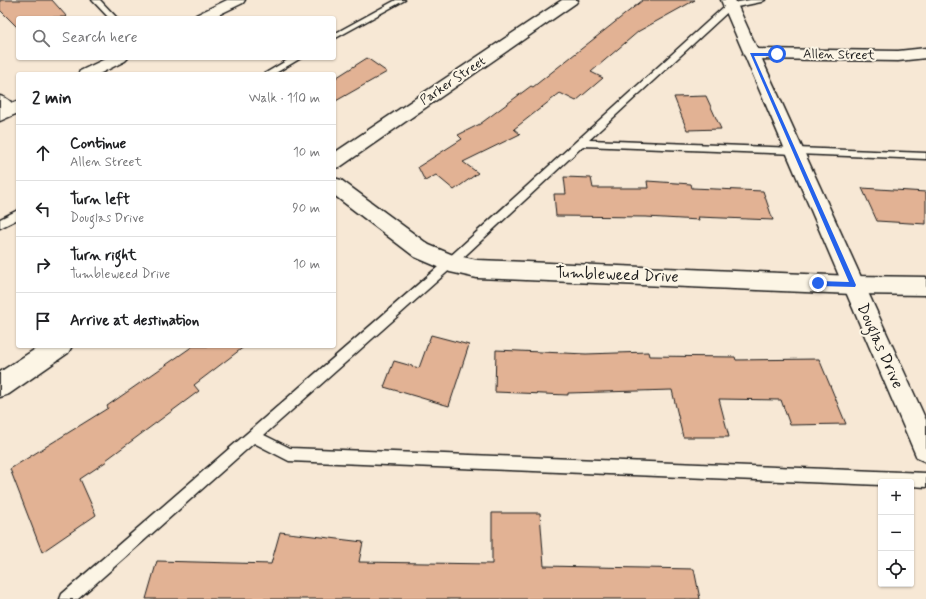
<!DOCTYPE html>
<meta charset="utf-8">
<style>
body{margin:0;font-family:Mynerve,sans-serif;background:#f6f6f6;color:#202124}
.controls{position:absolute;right:12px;bottom:12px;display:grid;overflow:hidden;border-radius:4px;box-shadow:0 1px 3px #0004}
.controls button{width:36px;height:36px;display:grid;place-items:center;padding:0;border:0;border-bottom:1px solid #e0e0e0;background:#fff;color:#202124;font:20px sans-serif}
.stop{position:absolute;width:12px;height:12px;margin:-9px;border:3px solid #2563eb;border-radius:50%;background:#fff}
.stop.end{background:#2563eb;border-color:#fff;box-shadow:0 1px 4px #0008}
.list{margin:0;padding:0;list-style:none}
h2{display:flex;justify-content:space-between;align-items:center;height:52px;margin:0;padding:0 16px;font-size:17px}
h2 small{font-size:13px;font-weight:400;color:#757577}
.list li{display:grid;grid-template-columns:26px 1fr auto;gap:12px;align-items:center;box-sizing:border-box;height:56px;padding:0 16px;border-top:1px solid #e0e0e0}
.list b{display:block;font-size:15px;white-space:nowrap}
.list p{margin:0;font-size:13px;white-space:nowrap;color:#757577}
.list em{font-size:13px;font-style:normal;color:#757577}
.icon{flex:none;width:22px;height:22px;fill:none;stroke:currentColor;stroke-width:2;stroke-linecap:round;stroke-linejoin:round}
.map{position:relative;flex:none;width:926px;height:599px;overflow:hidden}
.search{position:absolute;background:#fff;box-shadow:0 1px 3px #0004;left:16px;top:16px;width:320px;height:44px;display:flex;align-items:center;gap:10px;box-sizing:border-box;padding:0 14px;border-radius:4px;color:#757577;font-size:15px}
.panel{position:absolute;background:#fff;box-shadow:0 1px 3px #0004;left:16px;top:72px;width:320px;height:276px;border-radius:4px}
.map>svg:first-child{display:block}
.building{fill:#e2b294;stroke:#1c1c1c}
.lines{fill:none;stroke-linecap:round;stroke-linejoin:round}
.service-casing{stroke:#1c1c1c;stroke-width:3}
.minor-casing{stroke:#1c1c1c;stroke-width:3}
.tertiary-casing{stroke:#1c1c1c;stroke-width:3}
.secondary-casing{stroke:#1c1c1c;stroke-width:3}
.service{fill:#fcf5e5;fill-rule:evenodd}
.minor{fill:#fcf5e5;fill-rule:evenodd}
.tertiary{fill:#fcf5e5;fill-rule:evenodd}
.secondary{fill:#fcf5e5;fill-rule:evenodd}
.route{fill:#2563eb}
.labels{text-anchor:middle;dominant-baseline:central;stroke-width:4;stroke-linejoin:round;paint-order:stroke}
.far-street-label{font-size:13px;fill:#1c1c1c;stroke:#fcf5e5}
.street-label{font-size:16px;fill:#1c1c1c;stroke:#fcf5e5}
</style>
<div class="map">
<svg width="926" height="599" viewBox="0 0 926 599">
<rect width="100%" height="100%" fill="#f7e8d5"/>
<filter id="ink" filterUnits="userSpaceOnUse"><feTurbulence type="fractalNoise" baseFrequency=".025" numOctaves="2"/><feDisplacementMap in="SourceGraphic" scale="8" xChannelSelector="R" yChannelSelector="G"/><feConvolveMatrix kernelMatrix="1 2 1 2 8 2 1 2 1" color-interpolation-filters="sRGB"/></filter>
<g filter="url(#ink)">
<!-- building -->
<g class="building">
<polygon points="0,0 52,0 67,17 18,18 18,28 0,10"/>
<polygon points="643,0 695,0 639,31 591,72 603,78 576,101 560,93 514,129 520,134 463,162 478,173 454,190 436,175 425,181 418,167 462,139 458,135 480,124 531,86 533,87"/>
<polygon points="367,58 387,72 334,102 334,79"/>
<polygon points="706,96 721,129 687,130 674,97"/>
<polygon points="564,177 591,178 593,188 648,188 647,181 691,184 692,188 763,191 773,220 698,217 699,220 646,217 556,216 554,194 566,194"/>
<polygon points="862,188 926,192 926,224 877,221"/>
<polygon points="431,335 469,345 449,406 384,387 394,361 419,368"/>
<polygon points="193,346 245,346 194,385 199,391 106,460 107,461 80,479 96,515 42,552 10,469 108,408 107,406"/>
<polygon points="496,350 586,354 648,352 649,356 735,357 736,360 819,359 846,424 790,425 781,400 719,399 729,437 683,437 672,390 568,393 568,395 495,392"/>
<polygon points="492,513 540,513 544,566 694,569 700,599 146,599 157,561 271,564 280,532 363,542 359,562 492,564"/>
</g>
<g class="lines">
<defs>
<g id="service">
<polygon points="92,0 100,0 117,18 109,18"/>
<polygon points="396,0 405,0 334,39 334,34"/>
<polygon points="750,0 765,0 761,2 732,8 589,140 926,153 926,159 583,146 454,266 264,435 290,448 926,473 926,487 911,486 911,482 881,482 881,485 289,461 254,443 78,599 60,599 62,594 446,260 727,4"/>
<polygon points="291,58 301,58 274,74 264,74"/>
<polygon points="18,210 18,219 0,228 0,219"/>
</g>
<g id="minor">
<polygon points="926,48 926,58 898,61 751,59 746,57 743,54 746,51 751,49 898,51"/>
<path d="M 0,96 C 8,98 13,103 17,110 L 15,114 C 9,116 5,116 0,111 Z"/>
<polygon points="334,178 341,180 429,245 453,255 477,260 853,276 926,277 926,295 853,294 477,278 450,272 415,257 334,195"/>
</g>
<g id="tertiary">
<polygon points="227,0 245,0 243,3 212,18 194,18 196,15"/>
<polygon points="721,0 735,0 926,420 926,462 917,458"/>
<polygon points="107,58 128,58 125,61 99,74 78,74 80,71"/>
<polygon points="18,101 18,113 0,121 0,108"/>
</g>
<g id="secondary">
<polygon points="562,0 578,0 576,3 340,167 334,168 334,153"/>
<polygon points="40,346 72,346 68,353 9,394 0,397 0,372"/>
</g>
</defs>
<!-- service casing -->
<use href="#service" class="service-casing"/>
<!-- minor casing -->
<use href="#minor" class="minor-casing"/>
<!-- tertiary casing -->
<use href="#tertiary" class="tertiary-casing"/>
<!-- secondary casing -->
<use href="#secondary" class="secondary-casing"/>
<!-- service -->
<use href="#service" class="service"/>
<!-- minor -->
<use href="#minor" class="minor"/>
<!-- tertiary -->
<use href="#tertiary" class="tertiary"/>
<!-- secondary -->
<use href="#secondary" class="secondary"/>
</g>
</g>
<!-- route -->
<polygon class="route" points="750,53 777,53 779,54 777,56 754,56 856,285 855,287 818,286 815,283 818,281 849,282"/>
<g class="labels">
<!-- far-street labels -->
<g class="far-street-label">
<text transform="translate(839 55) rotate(1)">Allen Street</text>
<text transform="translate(453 81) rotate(-34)">Parker Street</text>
</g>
<!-- street labels -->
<g class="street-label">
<text transform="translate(617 275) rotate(2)">Tumbleweed Drive</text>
<text transform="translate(880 346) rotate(66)">Douglas Drive</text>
</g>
</g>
</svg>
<div class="controls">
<button>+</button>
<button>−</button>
<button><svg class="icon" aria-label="locate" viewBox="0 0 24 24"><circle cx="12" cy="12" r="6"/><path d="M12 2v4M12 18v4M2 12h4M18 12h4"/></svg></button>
</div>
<div class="stop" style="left:777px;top:54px"></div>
<div class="stop end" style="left:818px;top:283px"></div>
<div class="search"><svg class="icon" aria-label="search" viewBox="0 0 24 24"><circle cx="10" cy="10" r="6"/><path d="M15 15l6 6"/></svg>Search here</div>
<section class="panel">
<h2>2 min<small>Walk · 110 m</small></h2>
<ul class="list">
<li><svg class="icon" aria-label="ahead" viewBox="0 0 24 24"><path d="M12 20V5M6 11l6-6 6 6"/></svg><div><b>Continue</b><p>Allen Street</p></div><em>10 m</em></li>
<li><svg class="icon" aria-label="left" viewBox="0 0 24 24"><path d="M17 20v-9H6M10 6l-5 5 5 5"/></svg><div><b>Turn left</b><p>Douglas Drive</p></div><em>90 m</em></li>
<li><svg class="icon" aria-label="right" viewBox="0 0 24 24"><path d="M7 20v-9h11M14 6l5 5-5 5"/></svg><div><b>Turn right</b><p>Tumbleweed Drive</p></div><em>10 m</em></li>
<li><svg class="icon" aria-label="arrive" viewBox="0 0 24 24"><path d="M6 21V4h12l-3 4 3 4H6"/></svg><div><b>Arrive at destination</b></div></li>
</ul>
</section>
</div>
